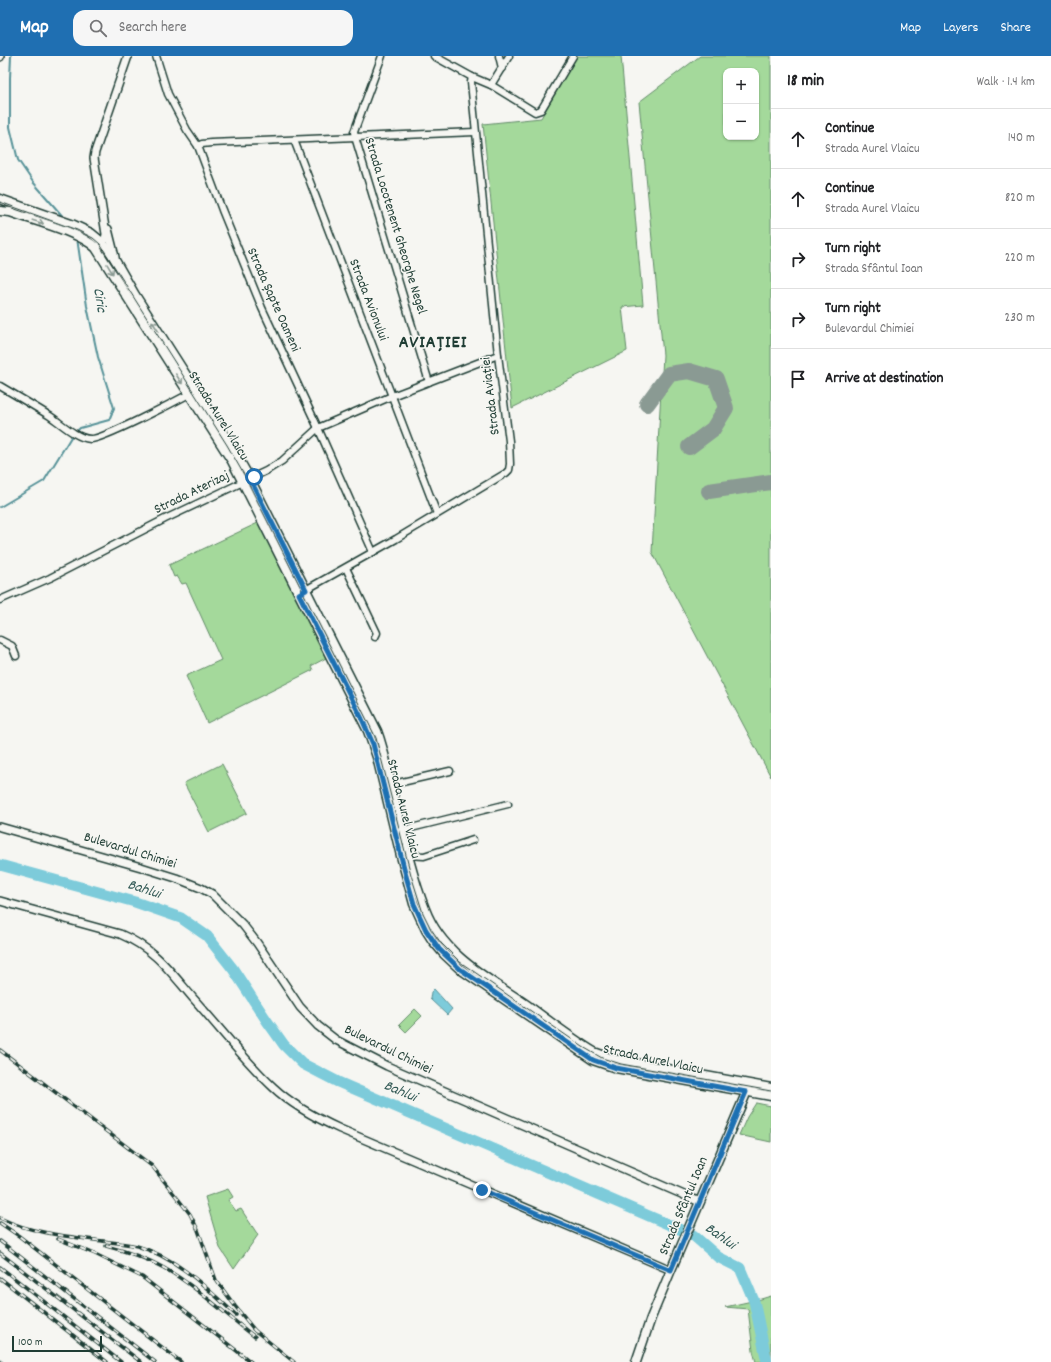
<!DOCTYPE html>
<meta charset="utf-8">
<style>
body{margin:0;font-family:Dekko,sans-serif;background:#f6f6f6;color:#202124}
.controls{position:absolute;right:12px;top:12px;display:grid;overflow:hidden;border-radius:8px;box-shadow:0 1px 3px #0004}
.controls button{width:36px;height:36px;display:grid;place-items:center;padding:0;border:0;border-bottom:1px solid #e0e0e0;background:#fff;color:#202124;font:20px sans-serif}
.scale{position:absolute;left:12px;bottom:10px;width:90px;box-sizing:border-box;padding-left:4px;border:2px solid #1f3d34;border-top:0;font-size:11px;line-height:14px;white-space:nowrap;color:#1f3d34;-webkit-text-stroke:3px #f6f6f2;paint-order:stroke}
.stop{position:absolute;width:12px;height:12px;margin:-9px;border:3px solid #1f6fb2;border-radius:50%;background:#fff}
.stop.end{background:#1f6fb2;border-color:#fff;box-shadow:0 1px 4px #0008}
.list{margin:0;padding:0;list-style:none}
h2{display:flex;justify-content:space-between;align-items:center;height:52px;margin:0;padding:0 16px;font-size:17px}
h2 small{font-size:13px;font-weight:400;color:#757577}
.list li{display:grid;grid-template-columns:26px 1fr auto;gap:12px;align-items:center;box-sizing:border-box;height:60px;padding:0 16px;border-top:1px solid #e0e0e0}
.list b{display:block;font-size:15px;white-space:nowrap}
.list p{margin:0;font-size:13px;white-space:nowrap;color:#757577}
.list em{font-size:13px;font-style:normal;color:#757577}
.icon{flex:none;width:22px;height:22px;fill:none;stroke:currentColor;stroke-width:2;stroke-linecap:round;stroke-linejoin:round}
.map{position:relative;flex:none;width:771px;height:1306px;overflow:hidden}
header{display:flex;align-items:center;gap:24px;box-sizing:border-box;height:56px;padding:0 20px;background:#1f6fb2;color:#fff}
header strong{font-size:19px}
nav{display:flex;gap:22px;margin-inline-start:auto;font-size:14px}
.search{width:280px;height:36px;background:#f6f6f6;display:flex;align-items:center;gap:10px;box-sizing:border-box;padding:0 14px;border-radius:12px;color:#757577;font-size:15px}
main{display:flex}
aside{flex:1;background:#fff}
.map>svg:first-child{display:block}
.green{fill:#a4d99b;stroke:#628b68;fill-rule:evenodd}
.water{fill:#7dcbda;stroke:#579298}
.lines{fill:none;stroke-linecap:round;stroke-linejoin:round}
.stream{stroke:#579298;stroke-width:2}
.river{stroke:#7dcbda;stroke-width:11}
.taxiway{stroke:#8a9a93;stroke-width:16}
.minor-casing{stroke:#1f3d34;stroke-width:9}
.tertiary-casing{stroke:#1f3d34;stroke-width:10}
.secondary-casing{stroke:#1f3d34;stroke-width:11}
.minor{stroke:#f6f6f2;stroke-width:6}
.tertiary{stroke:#f6f6f2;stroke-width:7}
.secondary{stroke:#f6f6f2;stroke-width:8}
.tram{stroke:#1f3d34;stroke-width:1}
.rail-casing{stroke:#1f3d34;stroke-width:3.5}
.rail{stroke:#f6f6f2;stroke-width:2;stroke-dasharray:6;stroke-linecap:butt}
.oneway{stroke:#8a9a93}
.route{stroke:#1f6fb2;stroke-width:5}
.labels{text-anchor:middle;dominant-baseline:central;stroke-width:3;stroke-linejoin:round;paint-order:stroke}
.street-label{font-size:14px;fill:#1f3d34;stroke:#f6f6f2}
.water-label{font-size:15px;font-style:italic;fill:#325955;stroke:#f6f6f2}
.district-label{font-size:18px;font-weight:bold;letter-spacing:1px;fill:#1f3d34;stroke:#f6f6f2}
</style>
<header>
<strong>Map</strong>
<div class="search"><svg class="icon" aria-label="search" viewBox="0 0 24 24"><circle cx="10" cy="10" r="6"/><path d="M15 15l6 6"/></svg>Search here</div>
<nav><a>Map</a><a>Layers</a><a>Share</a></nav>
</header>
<main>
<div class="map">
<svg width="771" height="1306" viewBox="0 0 771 1306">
<rect width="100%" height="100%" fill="#f6f6f2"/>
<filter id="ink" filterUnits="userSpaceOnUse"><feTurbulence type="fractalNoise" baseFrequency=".025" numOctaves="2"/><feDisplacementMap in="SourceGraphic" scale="8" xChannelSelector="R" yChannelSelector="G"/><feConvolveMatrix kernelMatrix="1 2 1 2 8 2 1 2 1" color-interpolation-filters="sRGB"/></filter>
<g filter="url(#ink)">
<!-- green -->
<g class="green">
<polygon points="577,0 621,0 643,249 622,251 627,295 512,352 483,68 541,62"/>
<path d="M 700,0 L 771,0 L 771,721 L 652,496 L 663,299 L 639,46 ZM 726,15 L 756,15 L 756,81 L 726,81 Z"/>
<polygon points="260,466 326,602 311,610 313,614 207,667 186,620 221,604 186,527 182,528 177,520 174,521 169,509"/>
<polygon points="222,708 247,757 209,776 184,727"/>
<polygon points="415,953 422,960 406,976 399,969"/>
<polygon points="756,1047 771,1050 771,1086 739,1079 747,1061"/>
<polygon points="228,1133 233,1141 228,1144 236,1155 241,1153 258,1179 234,1213 220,1192 205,1141"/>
<polygon points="771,1240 771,1306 756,1306 753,1295 748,1253 725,1251 761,1243"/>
</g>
<!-- water -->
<polygon class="water" points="434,933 452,953 447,959 430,943 431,936"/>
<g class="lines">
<!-- stream -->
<g class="stream">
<polyline points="11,0 10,22 10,71 18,104 33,126 65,163"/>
<polyline points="0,451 44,425 71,381 80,372 109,364 114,352 98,301 87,250 77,182"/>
</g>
<!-- river -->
<polyline class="river" points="0,809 135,846 181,862 207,880 233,913 267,965 284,989 303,1008 338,1026 693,1179 718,1201 740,1212 754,1245 767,1306"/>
<!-- taxiway -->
<g class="taxiway">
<polyline points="647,348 669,318 689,315 716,323 726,352 713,373 689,391"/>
<polyline points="709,435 771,426"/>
</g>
<defs>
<g id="minor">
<polyline points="156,0 168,38 187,74 198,90 222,154 262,252 318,372 373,496"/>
<polyline points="382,0 354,76 355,81 429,326"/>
<polyline points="434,0 472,21 491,29 535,56 541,54 573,0"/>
<polyline points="499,0 502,12"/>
<polyline points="491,29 509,0"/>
<polyline points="294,84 437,458"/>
<polyline points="198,90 202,88 211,87 475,76"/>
<path d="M 0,330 C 17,340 34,350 50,360 C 62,368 76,382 90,383 C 100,385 180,343 193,336"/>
<polyline points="346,512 377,577 375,581"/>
<polyline points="302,536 396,483 506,417 509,414 510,408 509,385 498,299 471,26 472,21"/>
<polyline points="0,544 50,522 165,463 266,415 282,405 318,372 392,340 498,299"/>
<polyline points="0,584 12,590 16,600"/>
<polyline points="387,728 402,726 450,715"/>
<polyline points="399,775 508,748"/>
<polyline points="408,799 424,800 473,784"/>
</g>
<g id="tertiary">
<polyline points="0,1 0,0"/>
<polyline points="108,173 115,201"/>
<polyline points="99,189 105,184 106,178 94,102 95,96 128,0"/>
<polyline points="0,771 141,811 176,822 201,832 212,838 243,869 257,887 300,951 318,970 336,984 387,1010 700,1146"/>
<path d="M 0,845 L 120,878 C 155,893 169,914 193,942 C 219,971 244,1004 273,1031 C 292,1049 316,1062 340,1073 L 634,1198 L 671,1214"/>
</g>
<g id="secondary">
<path d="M 0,143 L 74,169 L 91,177 L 102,186 L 112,199 L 135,239 L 230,388 L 250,423 L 377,675 C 384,694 388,714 392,733 C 402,774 410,815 425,853 C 442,899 489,923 527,949 C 549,965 571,982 594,996 L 613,1003 L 771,1032"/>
<path d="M 0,155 L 10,156 C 32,164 80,176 96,192 L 232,405 L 368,675 L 377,701 L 401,800 L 414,848 L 426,874 L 433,885 L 444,898 L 460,913 L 593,1004 L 616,1012 L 771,1040"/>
<polyline points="636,1306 651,1262 671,1214 745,1040 747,1031"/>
</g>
</defs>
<!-- minor casing -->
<use href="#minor" class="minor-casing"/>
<!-- tertiary casing -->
<use href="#tertiary" class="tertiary-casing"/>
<!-- secondary casing -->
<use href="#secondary" class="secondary-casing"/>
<!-- minor -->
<use href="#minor" class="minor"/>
<!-- tertiary -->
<use href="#tertiary" class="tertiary"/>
<!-- secondary -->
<use href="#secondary" class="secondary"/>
<!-- tram -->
<polyline class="tram" points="0,146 77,174 93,182 100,188 227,389 247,424 376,682 411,819 423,857 431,873 441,887 460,906 583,991 602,1002 621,1008 771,1035"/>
<defs>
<g id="rail">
<polyline points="0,994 152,1110 190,1158 198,1174 216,1224 235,1250 256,1276"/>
<path d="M 0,1162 C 29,1176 63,1180 95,1184 C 108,1186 123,1187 137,1190 C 176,1201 207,1232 236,1259"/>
<polyline points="0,1167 19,1180 181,1306"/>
<polyline points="58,1183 95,1198 142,1221 251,1306"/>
<polyline points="0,1185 155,1306"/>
<path d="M 106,1190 C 126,1195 146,1202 164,1212 C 197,1231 225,1258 255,1281"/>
<polyline points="0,1197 141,1306"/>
<polyline points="0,1211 121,1306"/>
<polyline points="0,1222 107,1306"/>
<polyline points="253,1273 294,1306"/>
<polyline points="0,1305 1,1306"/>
</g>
</defs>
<!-- rail casing -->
<use href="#rail" class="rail-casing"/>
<!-- rail -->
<use href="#rail" class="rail"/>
</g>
<!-- one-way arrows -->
<defs><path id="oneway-shaft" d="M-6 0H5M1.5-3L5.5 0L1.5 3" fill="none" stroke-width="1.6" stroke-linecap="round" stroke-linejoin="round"/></defs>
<g class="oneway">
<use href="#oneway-shaft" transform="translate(38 166) rotate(18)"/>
<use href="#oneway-shaft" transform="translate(110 213) rotate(59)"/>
<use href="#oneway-shaft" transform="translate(155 270) rotate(-123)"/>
<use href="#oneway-shaft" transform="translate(179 323) rotate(57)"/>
</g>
</g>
<g class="lines" filter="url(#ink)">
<!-- route -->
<polyline class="route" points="254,421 250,423 306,534 299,538 362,663 373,688 406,820 414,848 426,874 439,893 460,913 593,1004 616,1012 746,1036 671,1214 482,1134"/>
</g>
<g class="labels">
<!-- street labels -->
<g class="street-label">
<text transform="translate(395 170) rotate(73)">Strada Locotenent Gheorghe Negel</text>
<text transform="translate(273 244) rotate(66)">Strada Șapte Oameni</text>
<text transform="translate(368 244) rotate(69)">Strada Avionului</text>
<text transform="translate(491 340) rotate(-97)">Strada Aviației</text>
<text transform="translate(218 360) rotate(58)">Strada Aurel Vlaicu</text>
<text transform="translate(192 437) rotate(-26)">Strada Aterizaj</text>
<text transform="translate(403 753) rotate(76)">Strada Aurel Vlaicu</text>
<text transform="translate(130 795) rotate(17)">Bulevardul Chimiei</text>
<text transform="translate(388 994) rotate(26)">Bulevardul Chimiei</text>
<text transform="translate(653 1004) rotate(12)">Strada Aurel Vlaicu</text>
<text transform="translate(684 1150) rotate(-67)">Strada Sfântul Ioan</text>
</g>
<!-- water labels -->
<g class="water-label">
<text transform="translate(99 244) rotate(80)">Ciric</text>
<text transform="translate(144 834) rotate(18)">Bahlui</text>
<text transform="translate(400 1036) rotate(23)">Bahlui</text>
<text transform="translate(720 1181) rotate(36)">Bahlui</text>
</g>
<!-- district labels -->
<g class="district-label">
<text x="433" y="287">AVIAȚIEI</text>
</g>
</g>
</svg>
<div class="controls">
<button>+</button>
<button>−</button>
</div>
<div class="scale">100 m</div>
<div class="stop" style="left:254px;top:421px"></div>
<div class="stop end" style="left:482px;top:1134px"></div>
</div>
<aside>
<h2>18 min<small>Walk · 1.4 km</small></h2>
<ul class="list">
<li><svg class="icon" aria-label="ahead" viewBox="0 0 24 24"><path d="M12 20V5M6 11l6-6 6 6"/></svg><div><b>Continue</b><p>Strada Aurel Vlaicu</p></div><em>140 m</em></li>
<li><svg class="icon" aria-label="ahead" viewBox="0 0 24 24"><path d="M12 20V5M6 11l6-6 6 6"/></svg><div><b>Continue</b><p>Strada Aurel Vlaicu</p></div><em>820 m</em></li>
<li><svg class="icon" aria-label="right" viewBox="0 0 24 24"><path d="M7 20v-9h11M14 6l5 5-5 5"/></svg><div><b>Turn right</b><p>Strada Sfântul Ioan</p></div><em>220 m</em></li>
<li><svg class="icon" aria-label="right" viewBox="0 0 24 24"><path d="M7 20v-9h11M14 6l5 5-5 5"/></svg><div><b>Turn right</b><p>Bulevardul Chimiei</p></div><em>230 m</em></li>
<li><svg class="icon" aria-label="arrive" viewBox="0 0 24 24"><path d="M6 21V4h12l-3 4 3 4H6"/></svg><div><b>Arrive at destination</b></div></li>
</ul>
</aside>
</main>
